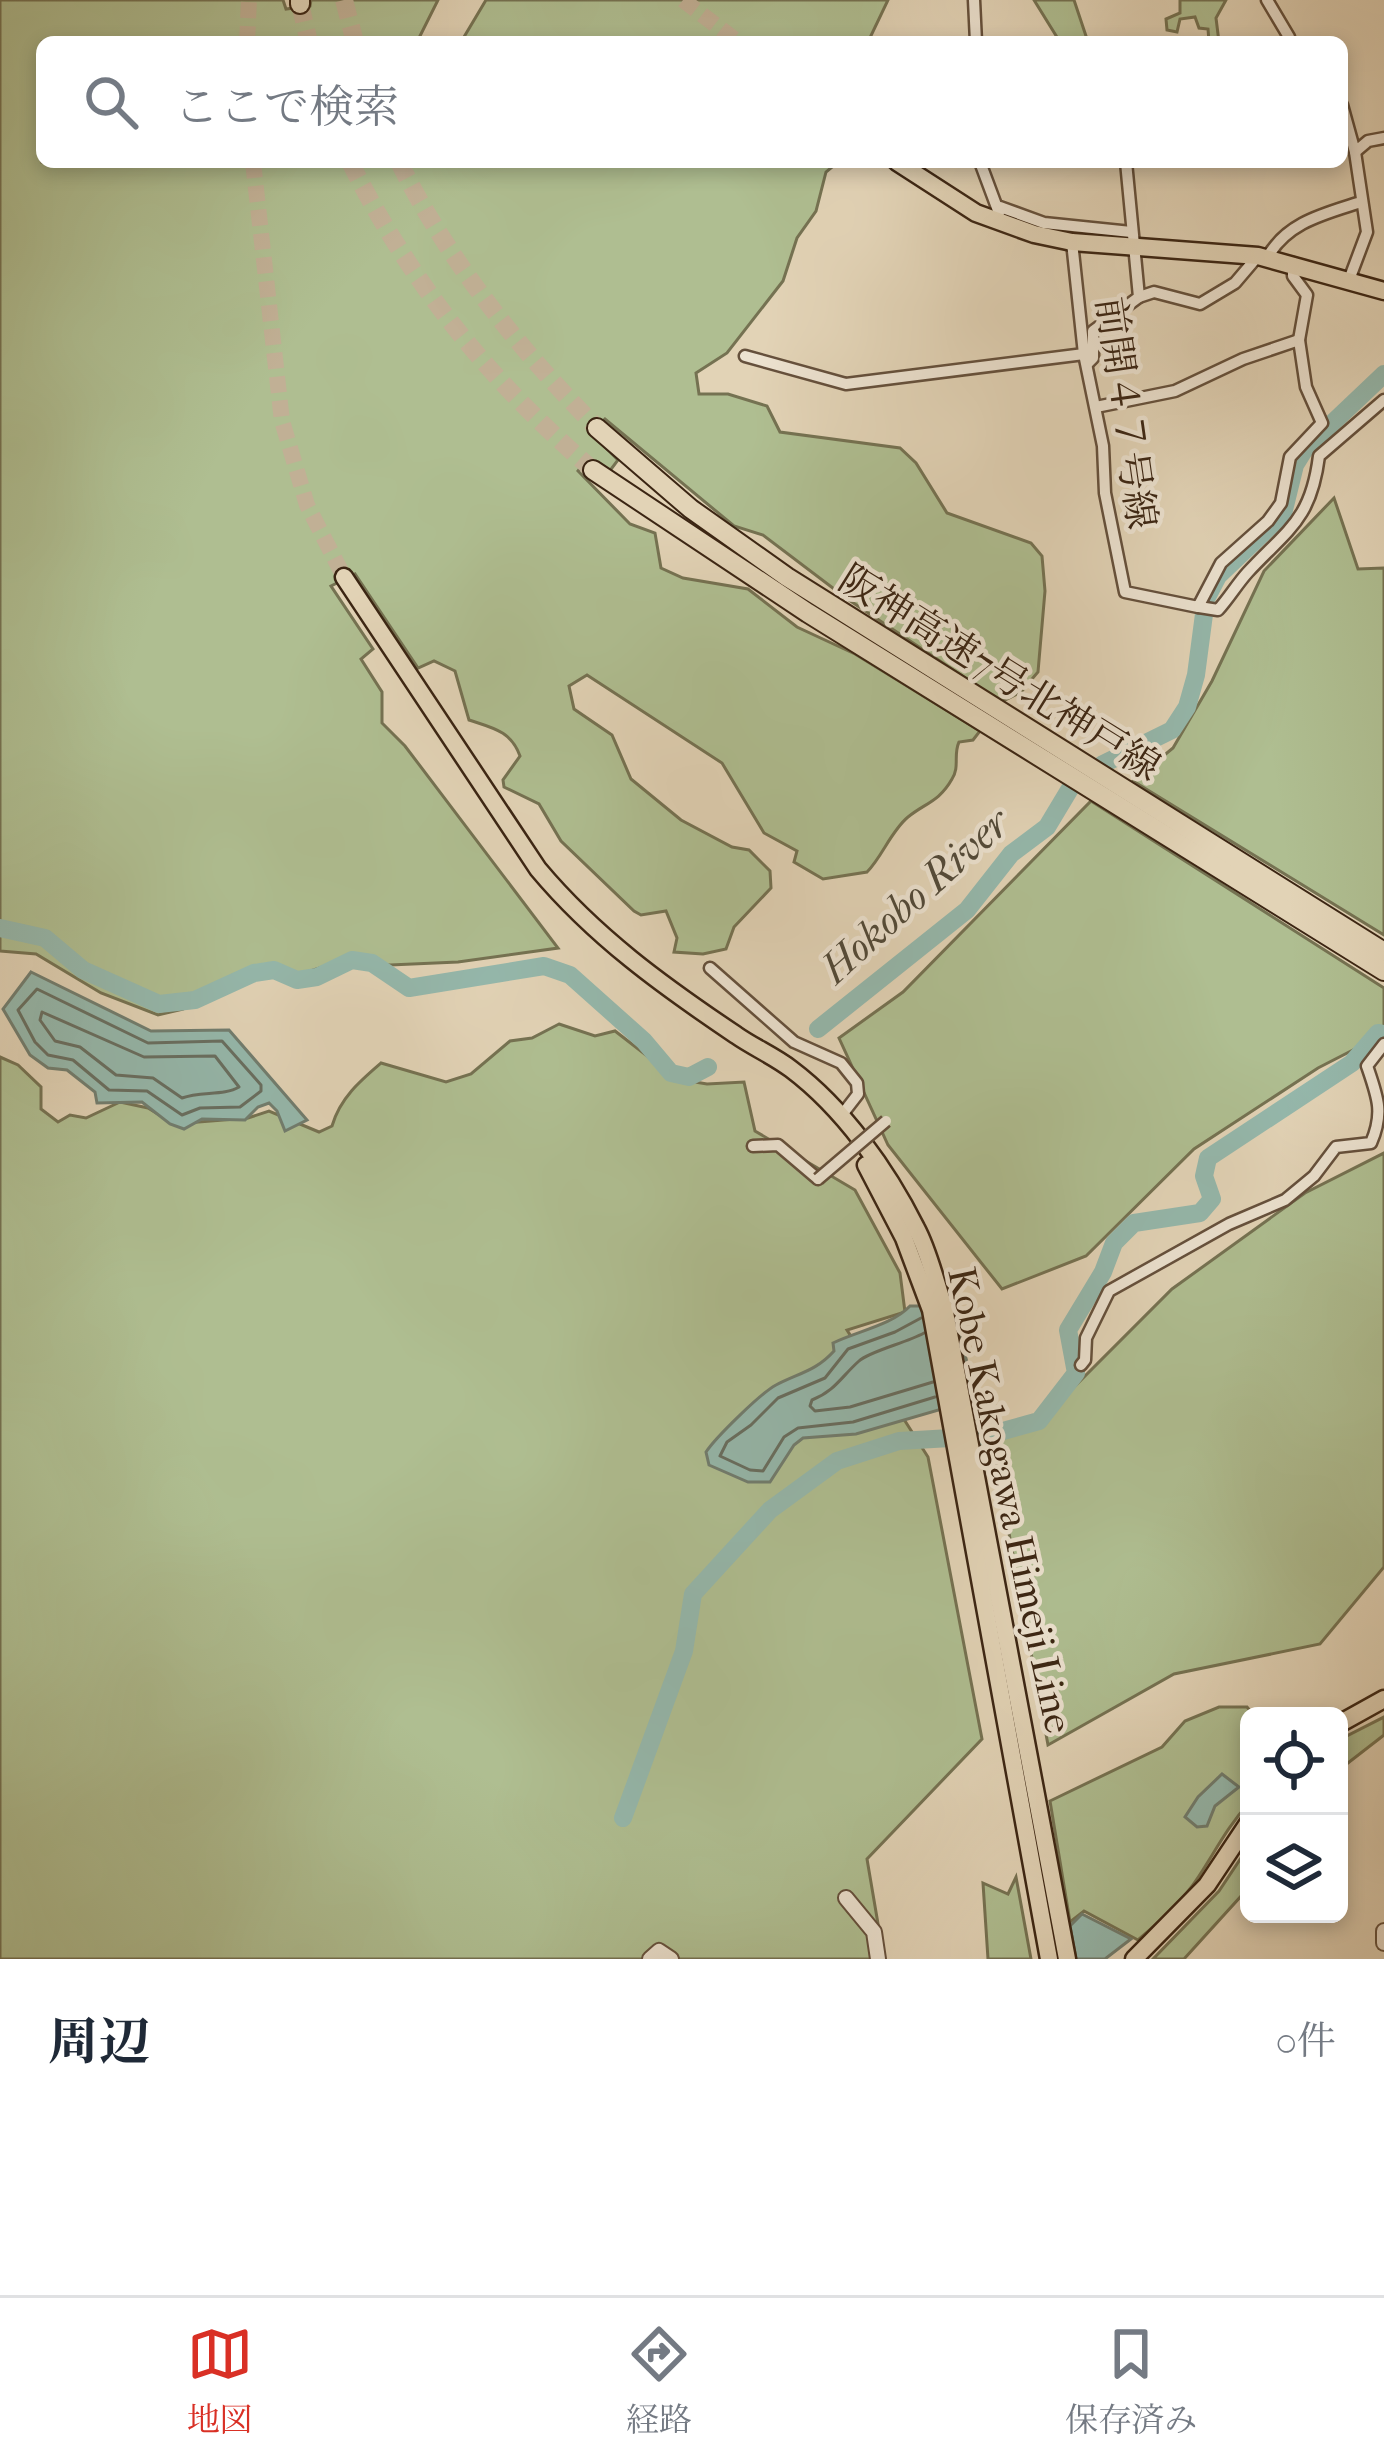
<!DOCTYPE html>
<html lang="ja">
<meta charset="utf-8">
<style>
body{margin:0;font-family:"IM FELL French Canon","Noto Serif JP",serif;background:#f6f6f7;color:#1f2937}
.controls{position:absolute;right:36px;bottom:36px;display:grid;overflow:hidden;border-radius:18px;box-shadow:0 6px 18px #0003}
.controls button{width:108px;height:108px;display:grid;place-items:center;padding:0;border:0;border-bottom:3px solid #e0e1e3;background:#fff;color:#1f2937;font:60px sans-serif}
.list{margin:0;padding:0;list-style:none}
h2{display:flex;justify-content:space-between;align-items:center;height:156px;margin:0;padding:0 48px;font-size:51px}
h2 small{font-size:39px;font-weight:400;color:#747a83}
.icon{flex:none;width:66px;height:66px;fill:none;stroke:currentColor;stroke-width:2;stroke-linecap:round;stroke-linejoin:round}
.map{position:relative;flex:none;width:1384px;height:1959px;overflow:hidden}
.search{position:absolute;background:#fff;box-shadow:0 6px 18px #0003;left:36px;right:36px;top:36px;height:132px;display:flex;align-items:center;gap:30px;box-sizing:border-box;padding:0 42px;border-radius:18px;color:#747a83;font-size:45px}
.sheet{height:336px;background:#fff}
nav{display:flex;justify-content:space-around;align-items:center;box-sizing:border-box;height:168px;border-top:3px solid #e0e1e3;background:#fff;font-size:33px;color:#747a83}
nav a{display:grid;justify-items:center;gap:6px}
nav .on{color:#d93025}
.map>svg:first-child{display:block}
.green{fill:#afbe91;stroke:#757252;stroke-width:3}
.water{fill:#95b8ac;stroke:#717d6f;stroke-width:3}
.lines{fill:none;stroke-linecap:round;stroke-linejoin:round}
.shore{stroke:#686e60;stroke-width:3}
.river{stroke:#95b8ac;stroke-width:18}
.primary-tunnel{stroke:#c1b095;stroke-width:16;stroke-dasharray:16 8;stroke-linecap:butt}
.motorway-tunnel{stroke:#c1b095;stroke-width:18;stroke-dasharray:18 9;stroke-linecap:butt}
.minor-casing{stroke:#65503c;stroke-width:15}
.tertiary-casing{stroke:#65503c;stroke-width:18}
.primary-casing{stroke:#3b2513;stroke-width:21}
.motorway-casing{stroke:#3b2513;stroke-width:22}
.minor{stroke:#ece2d0;stroke-width:10}
.tertiary{stroke:#ece2d0;stroke-width:14}
.primary{stroke:#e2d3b6;stroke-width:16}
.motorway{stroke:#e2d3b6;stroke-width:18}
.minor-bridge-casing{stroke:#65503c;stroke-width:15;stroke-linecap:butt}
.minor-bridge{stroke:#ece2d0;stroke-width:10}
.labels{text-anchor:middle;dominant-baseline:central;stroke-width:9;stroke-linejoin:round;paint-order:stroke}
.street-label{font-size:39px;fill:#3b2513;stroke:#ece2d0}
.water-label{font-size:42px;font-style:italic;fill:#524a39;stroke:#ece2d0}
</style>
<div class="map">
<svg width="1384" height="1959" viewBox="0 0 1384 1959">
<rect width="100%" height="100%" fill="#e2d3b6"/>
<filter id="stains"><feTurbulence type="fractalNoise" baseFrequency=".00167" numOctaves="4"/><feColorMatrix values="0 0 0 0 .2 0 0 0 0 .09 0 0 0 0 .02 0 0 0 .5 -.17"/></filter>
<radialGradient id="worn" r=".72"><stop offset=".6" stop-color="#630" stop-opacity="0"/><stop offset="1" stop-color="#630" stop-opacity=".3"/></radialGradient>
<!-- green -->
<g class="green">
<path d="M 0,0 L 283,0 L 286,9 L 310,6 L 311,0 L 438,0 L 417,42 L 42,42 L 42,162 L 838,162 L 826,172 L 816,211 L 797,238 L 783,281 L 727,353 L 696,373 L 699,394 L 728,394 L 767,406 L 780,432 L 900,448 L 916,463 L 947,513 L 1031,543 L 1042,556 L 1045,591 L 1038,672 L 1021,692 L 1001,702 L 846,598 L 763,535 L 734,526 L 605,419 L 591,433 L 618,460 L 609,472 L 588,458 L 578,471 L 630,524 L 655,533 L 661,568 L 683,578 L 748,589 L 797,627 L 855,654 L 980,731 L 973,740 L 959,742 C 953,755 960,767 952,779 C 939,802 925,803 908,817 C 891,831 882,857 867,872 L 823,879 L 794,862 L 797,851 L 764,833 L 722,763 L 587,675 L 569,686 L 574,709 L 612,735 L 631,779 L 681,820 L 732,847 L 749,850 L 770,871 L 771,888 L 734,927 L 726,949 L 703,954 L 674,952 L 677,938 L 666,911 L 641,915 L 634,911 L 561,841 L 539,804 L 504,787 L 503,780 L 520,756 C 511,731 493,728 469,720 L 455,671 L 434,661 L 418,668 L 355,574 L 331,586 L 373,649 L 361,659 L 382,692 L 382,723 L 405,746 L 558,948 L 458,962 L 390,965 L 341,961 L 298,975 L 252,976 L 183,1009 L 158,1015 L 101,993 L 36,954 L 0,951 Z"/>
<polygon points="486,0 888,0 868,42 461,42"/>
<polygon points="1034,0 1074,0 1088,42 1060,42"/>
<polygon points="1180,0 1226,0 1216,18 1219,42 1209,42 1208,29 1199,28 1195,17 1180,19 1177,32 1167,30 1166,19 1180,13"/>
<polygon points="1334,498 1358,569 1384,568 1384,935 1133,781 1173,748 1212,681 1264,571"/>
<polygon points="1091,801 1384,988 1384,1034 1318,1068 1194,1149 1086,1256 1002,1289 888,1145 839,1038 903,992"/>
<path d="M 559,1024 L 595,1036 L 615,1031 L 677,1079 L 707,1084 L 744,1082 L 755,1131 L 855,1190 L 900,1273 L 905,1312 L 847,1330 L 928,1457 L 982,1739 L 867,1859 L 884,1959 L 0,1959 L 0,1057 L 18,1065 L 41,1087 L 41,1109 L 58,1122 L 70,1115 L 86,1118 L 120,1102 L 148,1108 L 174,1124 L 248,1118 L 269,1111 L 319,1132 L 332,1126 C 340,1098 360,1081 381,1063 L 446,1082 L 471,1074 L 510,1041 L 532,1038 Z"/>
<polygon points="1384,1153 1384,1567 1320,1644 1174,1674 1048,1745 992,1441 1057,1404 1172,1289 1305,1193"/>
<path d="M 1219,1707 L 1247,1707 L 1252,1713 L 1249,1716 L 1249,1803 C 1228,1826 1216,1850 1199,1876 C 1183,1901 1160,1921 1138,1940 L 1084,1911 L 1070,1922 L 1050,1801 L 1162,1747 L 1185,1721 Z"/>
<polygon points="1384,1717 1384,1735 1339,1770 1339,1740"/>
<polygon points="1249,1846 1249,1883 1242,1895 1184,1959 1153,1959 1219,1891"/>
<polygon points="1016,1877 1031,1959 988,1959 983,1883 1008,1894"/>
</g>
<!-- water -->
<g class="water">
<polygon points="31,972 151,1031 229,1030 307,1120 285,1131 277,1111 269,1103 258,1107 245,1120 202,1119 184,1129 170,1124 142,1102 97,1103 95,1092 67,1070 48,1068 30,1055 3,1009"/>
<path d="M 923,1302 L 951,1314 L 956,1321 L 976,1396 L 973,1400 L 856,1434 L 803,1438 L 794,1445 L 770,1482 L 748,1482 L 709,1465 L 706,1452 C 716,1437 761,1393 776,1385 C 799,1373 816,1371 834,1351 L 833,1343 C 858,1331 892,1325 910,1306 L 919,1306 Z"/>
<polygon points="1222,1774 1239,1787 1215,1806 1207,1826 1197,1827 1185,1817 1198,1797"/>
<polygon points="1082,1914 1131,1939 1105,1959 1076,1959 1070,1926"/>
</g>
<g class="lines">
<!-- shore -->
<g class="shore">
<polygon points="37,989 148,1043 222,1041 261,1085 261,1091 240,1107 200,1108 182,1115 147,1091 109,1090 73,1060 48,1055 35,1042 18,1010"/>
<path d="M 42,1012 L 144,1057 L 215,1056 L 239,1087 C 224,1096 200,1091 182,1098 L 153,1078 L 116,1075 L 80,1047 L 55,1041 L 40,1020 Z"/>
<polyline points="921,1318 895,1332 848,1349 825,1378 778,1398 751,1425 727,1442 720,1456 750,1470 763,1471 784,1437 798,1428 853,1422 935,1397"/>
<path d="M 924,1333 C 906,1343 870,1351 859,1361 C 841,1377 835,1391 812,1400 L 810,1406 L 815,1411 L 850,1407 L 933,1382"/>
</g>
<!-- river -->
<g class="river">
<polyline points="0,928 45,938 83,970 159,1004 195,1000 254,973 274,970 297,980 317,977 352,960 372,963 409,988 544,966 570,975 644,1041 671,1073 689,1077 708,1067"/>
<polyline points="818,1029 967,910 1011,854 1047,827 1071,787 1103,764 1172,730 1187,707 1196,675 1206,599 1218,576 1283,514 1295,465 1305,449 1384,374"/>
<polyline points="623,1818 684,1651 693,1594 770,1510 837,1461 899,1441 985,1436 1039,1421 1076,1373 1068,1330 1103,1272 1114,1243 1134,1223 1200,1213 1212,1199 1204,1176 1208,1158 1352,1063 1378,1033 1384,1034"/>
</g>
<!-- primary-tunnel -->
<g class="primary-tunnel">
<polyline points="683,0 738,42"/>
<polyline points="247,42 249,0"/>
<polyline points="253,162 282,421 307,505 344,577"/>
</g>
<!-- motorway-tunnel -->
<g class="motorway-tunnel">
<polyline points="344,0 355,42"/>
<polyline points="300,4 309,42"/>
<path d="M 350,162 C 412,285 489,380 593,470"/>
<path d="M 399,162 C 449,262 519,349 597,428"/>
</g>
<defs>
<g id="minor">
<polyline points="974,0 976,42"/>
<polyline points="1267,0 1289,37"/>
<polyline points="1342,105 1355,152 1368,141 1384,138"/>
<polyline points="980,162 999,213"/>
<polyline points="1000,207 1044,223 1131,232"/>
<polyline points="1072,242 1084,354 1103,446 1105,493 1125,592 1198,607 1221,563 1268,521 1281,503 1290,457 1322,423 1306,387 1299,340 1307,295 1293,276 1293,263"/>
<path d="M 1267,258 C 1287,222 1324,214 1361,202"/>
<polyline points="1349,280 1367,232 1355,152"/>
<polyline points="1139,297 1154,292 1200,304 1235,283 1258,256"/>
<polyline points="745,356 846,384 1084,354"/>
<polyline points="1087,364 1093,358 1093,331 1139,297 1126,162"/>
<polyline points="1096,407 1175,391 1243,359 1299,340"/>
<path d="M 1199,607 L 1218,610 C 1229,598 1237,584 1248,572 C 1288,529 1311,520 1319,456 L 1384,400"/>
<polyline points="710,968 794,1042 841,1063 857,1083 858,1094 841,1116"/>
<polyline points="753,1146 778,1145 818,1179"/>
<path d="M 1081,1365 L 1085,1360 L 1086,1338 L 1109,1291 L 1229,1224 L 1285,1200 L 1314,1176 L 1336,1147 L 1371,1143 C 1384,1113 1378,1098 1367,1066 L 1384,1044"/>
</g>
<g id="tertiary">
<polyline points="846,1898 874,1932 878,1959"/>
<polyline points="1384,1931 1384,1943"/>
<polyline points="650,1959 659,1951 671,1959"/>
</g>
<g id="primary">
<polyline points="897,162 976,213 1034,234 1072,242 1258,256 1384,291"/>
<path d="M 344,577 L 538,869 C 595,937 663,986 736,1035 C 753,1047 774,1056 791,1069 C 843,1108 887,1170 916,1228 C 929,1252 935,1281 944,1307 L 1067,1959"/>
<polyline points="866,1165 904,1238 931,1310 1049,1959"/>
<polyline points="1339,1724 1384,1699"/>
<polyline points="1134,1959 1207,1885 1249,1822"/>
</g>
<g id="motorway">
<polyline points="300,0 300,4"/>
<polyline points="597,428 691,509 787,577 1384,952"/>
<polyline points="593,470 808,613 1384,971"/>
</g>
</defs>
<!-- minor casing -->
<use href="#minor" class="minor-casing"/>
<!-- tertiary casing -->
<use href="#tertiary" class="tertiary-casing"/>
<!-- primary casing -->
<use href="#primary" class="primary-casing"/>
<!-- motorway casing -->
<use href="#motorway" class="motorway-casing"/>
<!-- minor -->
<use href="#minor" class="minor"/>
<!-- tertiary -->
<use href="#tertiary" class="tertiary"/>
<!-- primary -->
<use href="#primary" class="primary"/>
<!-- motorway -->
<use href="#motorway" class="motorway"/>
<defs>
<polyline id="minor-bridge" points="818,1179 886,1121"/>
</defs>
<!-- minor-bridge casing -->
<use href="#minor-bridge" class="minor-bridge-casing"/>
<!-- minor-bridge -->
<use href="#minor-bridge" class="minor-bridge"/>
</g>
<g class="labels">
<!-- street labels -->
<g class="street-label">
<text transform="translate(1126 413) rotate(82)">前開４７号線</text>
<text transform="translate(1000 673) rotate(32)">阪神高速7号北神戸線</text>
<text transform="translate(1010 1500) rotate(78)">Kobe Kakogawa Himeji Line</text>
</g>
<!-- water labels -->
<g class="water-label">
<text transform="translate(915 896) rotate(-42)">Hokobo River</text>
</g>
</g>
<rect width="100%" height="100%" filter="url(#stains)"/>
<rect width="100%" height="100%" fill="url(#worn)"/>
</svg>
<div class="controls">
<button><svg class="icon" aria-label="locate" viewBox="0 0 24 24"><circle cx="12" cy="12" r="6"/><path d="M12 2v4M12 18v4M2 12h4M18 12h4"/></svg></button>
<button><svg class="icon" aria-label="layers" viewBox="0 0 24 24"><path d="M12 4l9 5-9 5-9-5zM3 14l9 5 9-5"/></svg></button>
</div>
<div class="search"><svg class="icon" aria-label="search" viewBox="0 0 24 24"><circle cx="10" cy="10" r="6"/><path d="M15 15l6 6"/></svg>ここで検索</div>
</div>
<section class="sheet">
<h2>周辺<small>0件</small></h2>
<ul class="list">
</ul>
</section>
<nav>
<a class="on"><svg class="icon" aria-label="map" viewBox="0 0 24 24"><path d="M3 6l6-2 6 2 6-2v14l-6 2-6-2-6 2zM9 4v14M15 6v14"/></svg>地図</a>
<a><svg class="icon" aria-label="directions" viewBox="0 0 24 24"><path d="M12 3l9 9-9 9-9-9zM9 14v-3h6M13 9l2 2-2 2"/></svg>経路</a>
<a><svg class="icon" aria-label="saved" viewBox="0 0 24 24"><path d="M7 4h10v16l-5-4-5 4z"/></svg>保存済み</a>
</nav>
